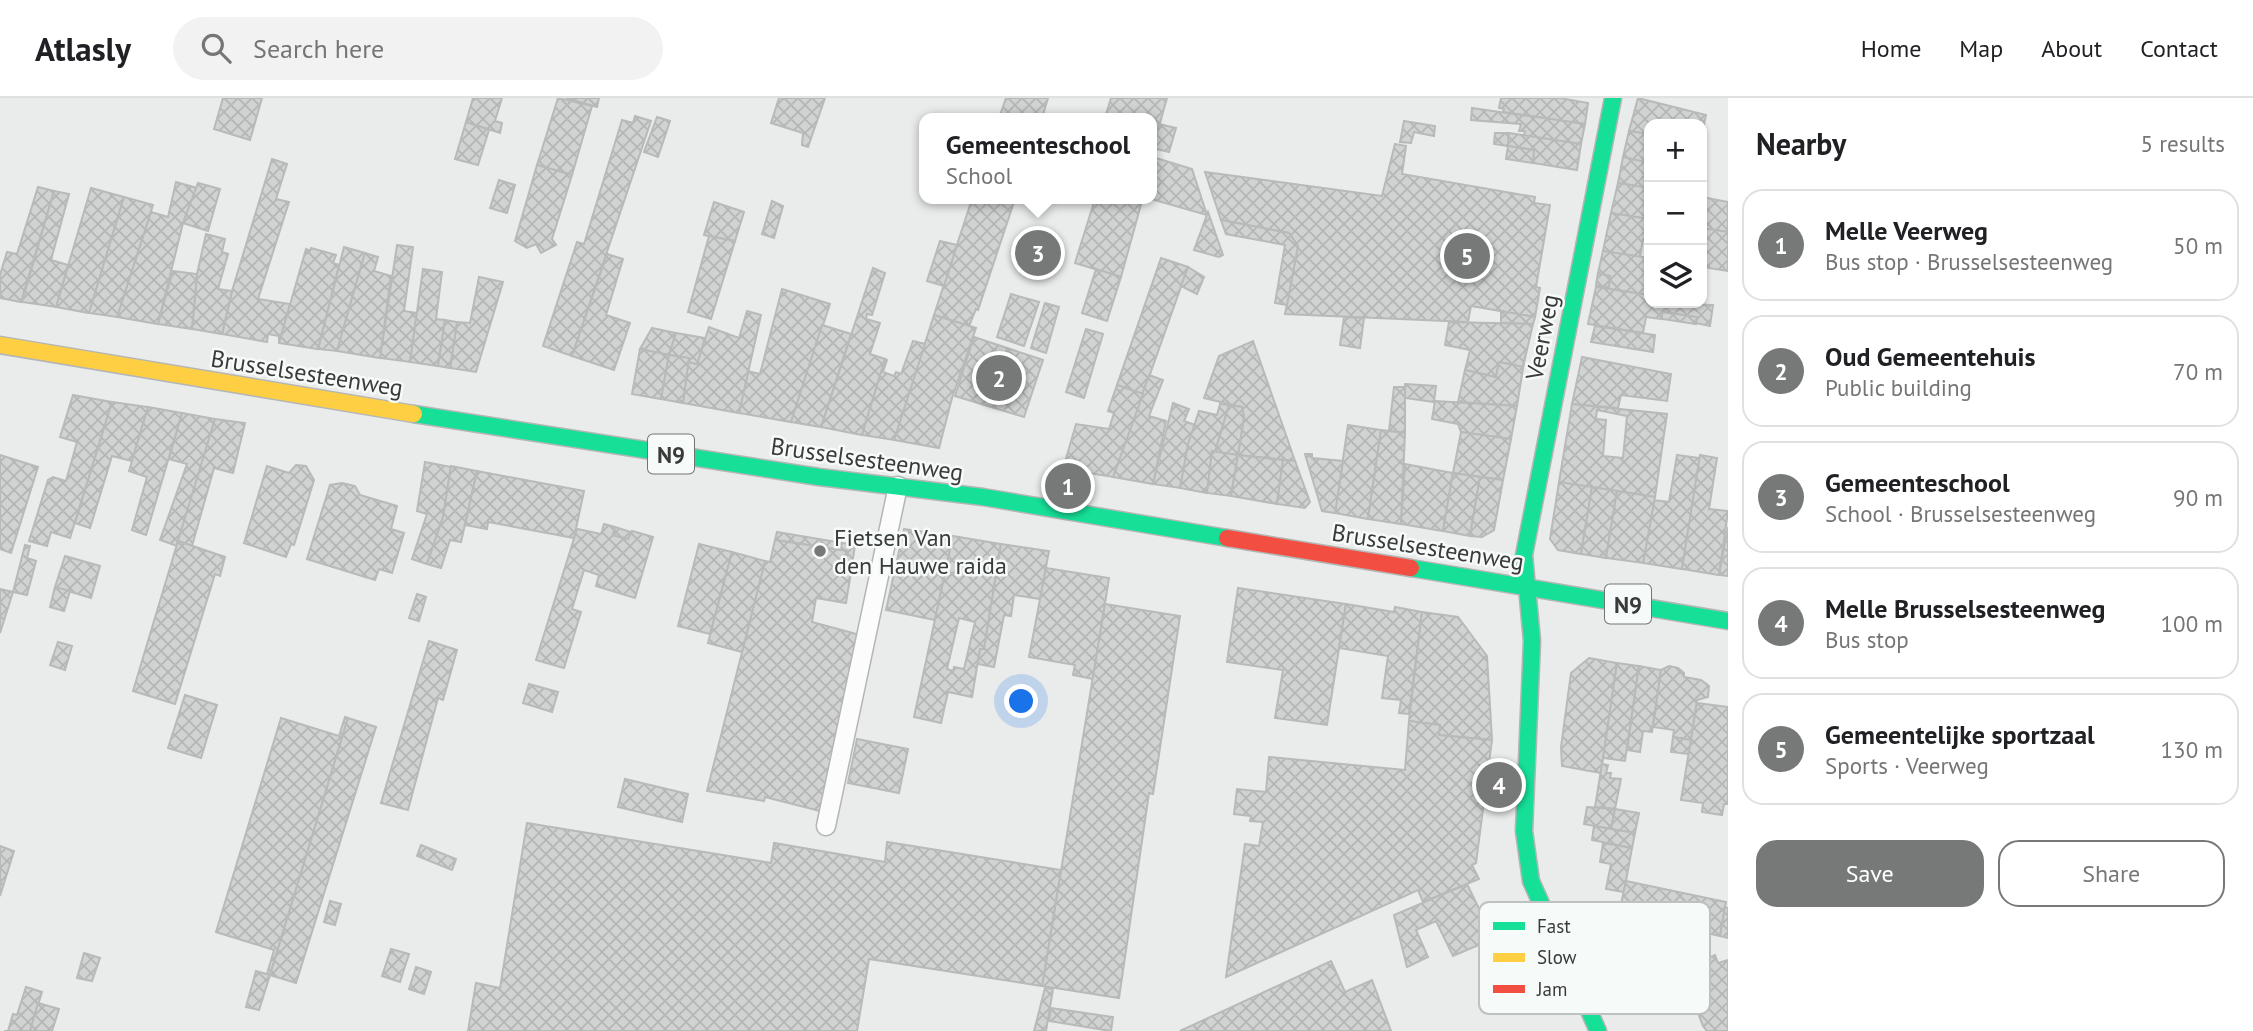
<!DOCTYPE html>
<meta charset="utf-8">
<style>
body{margin:0;font-family:"PT Sans",sans-serif;background:#f2f2f2;color:#202124}
.controls{position:absolute;right:21px;top:21px;display:grid;overflow:hidden;border-radius:14px;box-shadow:0 2px 5px #0004}
.controls button{width:63px;height:63px;display:grid;place-items:center;padding:0;border:0;border-bottom:2px solid #e0e0e0;background:#fff;color:#202124;font:35px sans-serif}
.you{position:absolute;left:1022px;top:604px;width:24px;height:24px;margin:-18px;border:5px solid #fff;border-radius:50%;background:#1a73e8;box-shadow:0 0 0 10px #1a73e833}
.badge{display:grid;place-items:center;width:46px;height:46px;border-radius:50%;background:#777978;color:#fff;font-size:23px;font-weight:700}
.pin{position:absolute;translate:-50% -50%;border:4px solid #fff;box-shadow:0 2px 7px #0006}
.popup{position:absolute;left:919px;top:15px;width:238px;height:91px;box-sizing:border-box;display:grid;place-content:center;border-radius:14px;background:#fff;filter:drop-shadow(0 2px 5px #0005);font-size:23px;white-space:nowrap;color:#757577}
.popup b{font-size:26px;color:#202124}
.popup::after{content:'';position:absolute;left:50%;top:100%;margin-left:-14px;border:14px solid transparent;border-top-color:#fff}
.list{margin:0;padding:0;list-style:none}
h2{display:flex;justify-content:space-between;align-items:center;height:91px;margin:0;padding:0 28px;font-size:30px}
h2 small{font-size:23px;font-weight:400;color:#757577}
.list li{display:grid;grid-template-columns:46px 1fr auto;gap:21px;align-items:center;box-sizing:border-box;height:112px;margin:0 14px 14px;padding:0 14px;border:2px solid #e0e0e0;border-radius:21px}
.list b{display:block;font-size:26px;white-space:nowrap}
.list p{margin:0;font-size:23px;white-space:nowrap;color:#757577}
.list em{font-size:23px;font-style:normal;color:#757577}
.actions{display:flex;gap:14px;padding:21px 28px}
.actions a{flex:1;padding:16px 0;border:2px solid #777978;border-radius:21px;text-align:center;font-size:24px;color:#777978}
.actions .main{background:#777978;color:#fff}
.icon{flex:none;width:38px;height:38px;fill:none;stroke:currentColor;stroke-width:2;stroke-linecap:round;stroke-linejoin:round}
.map{position:relative;flex:none;width:1728px;height:933px;overflow:hidden}
header{display:flex;align-items:center;gap:42px;box-sizing:border-box;height:98px;padding:0 35px;background:#fff;border-bottom:2px solid #e0e0e0}
header strong{font-size:33px}
nav{display:flex;gap:38px;margin-inline-start:auto;font-size:24px}
.search{width:490px;height:63px;background:#f2f2f2;display:flex;align-items:center;gap:18px;box-sizing:border-box;padding:0 24px;border-radius:38px;color:#757577;font-size:26px}
main{display:flex}
aside{flex:1;background:#fff}
.map>svg:first-child{display:block}
.building{fill:url(#building-cross-hatch);stroke:#b8b9b9;stroke-width:2;fill-rule:evenodd}
.lines{fill:none;stroke-linecap:round;stroke-linejoin:round}
.lane-casing{stroke:#b4b6b5;stroke-width:21}
.fast-casing{stroke:#b4b6b5;stroke-width:19}
.slow-casing{stroke:#b4b6b5;stroke-width:19}
.jam-casing{stroke:#b4b6b5;stroke-width:19}
.lane{stroke:#fcfcfc;stroke-width:18}
.fast{stroke:#16e098;stroke-width:16}
.slow{stroke:#ffcf43;stroke-width:16}
.jam{stroke:#f24e42;stroke-width:16}
.poi-dot{fill:#777978;stroke:#f6faf8;stroke-width:2.5}
.labels{text-anchor:middle;dominant-baseline:central;stroke-width:5;stroke-linejoin:round;paint-order:stroke}
.shield{fill:#f6faf8;stroke:#727473;stroke-width:2}
.shield-label{font-size:23px;font-weight:bold;fill:#393b3a}
.street-label{font-size:24px;fill:#393b3a;stroke:#f6faf8}
.poi-label{font-size:24px;fill:#393b3a;stroke:#f6faf8;text-anchor:start}
.key{fill:#f6faf8;stroke:#bdc1bf;stroke-width:2}
.key-label{font-size:19px;fill:#393b3a}
</style>
<header>
<strong>Atlasly</strong>
<div class="search"><svg class="icon" aria-label="search" viewBox="0 0 24 24"><circle cx="10" cy="10" r="6"/><path d="M15 15l6 6"/></svg>Search here</div>
<nav><a>Home</a><a>Map</a><a>About</a><a>Contact</a></nav>
</header>
<main>
<div class="map">
<svg width="1728" height="933" viewBox="0 0 1728 933">
<defs>
<pattern id="building-cross-hatch" width="8" height="8" patternUnits="userSpaceOnUse" patternTransform="scale(1.75)"><rect width="8" height="8" fill="#d0d3d2"/><path d="M0 0l8 8M0 8l8-8" fill="none" stroke="#b3b6b5"/></pattern>
</defs>
<rect width="100%" height="100%" fill="#e9eceb"/>
<!-- building -->
<g class="building">
<polygon points="223,0 262,0 250,42 214,31"/>
<polygon points="473,0 502,0 495,23 502,25 500,35 466,24"/>
<polygon points="558,0 592,8 572,77 537,67"/>
<polygon points="566,0 599,0 597,9"/>
<polygon points="779,0 825,0 808,49 802,47 803,35 771,25"/>
<polygon points="1006,0 1048,0 1042,20 999,20"/>
<polygon points="1111,0 1167,0 1152,53 1152,20 1105,20"/>
<polygon points="1501,0 1560,0 1588,5 1585,26 1503,14 1504,11 1499,10"/>
<polygon points="1638,0 1706,17 1702,37 1702,26 1649,26 1649,36 1629,33"/>
<polygon points="1472,10 1585,26 1581,46 1524,38 1525,33 1519,33 1521,26 1471,22"/>
<polygon points="635,18 651,23 572,258 543,248 577,144 584,146 622,22 633,25"/>
<polygon points="657,19 670,23 658,59 644,54"/>
<polygon points="1404,23 1435,28 1434,38 1414,34 1411,45 1400,44"/>
<polygon points="466,24 489,32 478,67 455,61"/>
<polygon points="1159,26 1176,30 1169,54 1153,50"/>
<polygon points="1629,33 1649,36 1649,65 1623,59"/>
<polygon points="1495,35 1509,35 1508,48 1494,46"/>
<polygon points="1509,35 1581,46 1577,72 1533,65 1534,52 1508,48"/>
<polygon points="1395,46 1406,48 1402,76 1535,99 1534,105 1550,107 1536,189 1540,190 1535,219 1471,208 1468,224 1285,216 1298,148 1289,135 1221,122 1205,74 1382,98"/>
<polygon points="1508,48 1534,52 1533,65 1506,61"/>
<polygon points="1623,59 1649,65 1649,90 1618,85"/>
<polygon points="1156,60 1192,71 1207,117 1151,101"/>
<polygon points="272,61 287,66 276,101 289,104 258,201 290,206 279,245 279,238 268,236 267,244 222,236 232,193"/>
<polygon points="537,67 572,77 552,141 556,147 541,155 536,146 527,150 515,143"/>
<polygon points="499,82 515,87 507,115 490,110"/>
<polygon points="176,84 197,90 183,125 158,226 117,219 151,114 168,119"/>
<polygon points="198,85 220,91 208,133 183,125"/>
<polygon points="1618,85 1649,90 1649,121 1611,115"/>
<polygon points="38,89 54,93 21,204 0,200 0,177 7,154 17,156"/>
<polygon points="91,90 124,99 89,215 56,209"/>
<polygon points="54,93 69,96 51,162 68,167 56,209 22,204"/>
<polygon points="124,99 153,107 117,219 89,215"/>
<polygon points="1702,99 1728,104 1728,134 1702,130"/>
<polygon points="972,101 1015,101 978,212 976,211 969,228 934,217"/>
<polygon points="1095,101 1142,103 1121,179 1075,165"/>
<polygon points="772,103 783,108 774,140 762,136"/>
<polygon points="714,104 744,114 735,143 704,137"/>
<polygon points="1208,114 1223,157 1219,159 1194,152"/>
<polygon points="1611,115 1649,121 1649,142 1643,141 1640,159 1603,153"/>
<polygon points="1221,122 1289,135 1298,148 1287,207 1275,205 1285,147 1226,136"/>
<polygon points="1702,130 1728,134 1728,173 1702,169"/>
<polygon points="206,136 225,141 222,154 228,156 218,191 232,193 222,236 192,231 197,176"/>
<polygon points="709,138 735,143 711,221 688,214"/>
<polygon points="940,143 957,147 944,188 927,183"/>
<polygon points="397,147 413,149 404,213 417,215 410,264 380,260"/>
<polygon points="344,149 365,155 337,253 318,251"/>
<polygon points="311,150 336,157 333,165 339,167 318,251 279,245 306,151 310,153"/>
<polygon points="1603,153 1649,160 1649,197 1596,189 1609,189 1610,178 1598,175"/>
<polygon points="365,155 378,159 374,173 391,178 380,260 337,253"/>
<polygon points="607,156 623,161 606,217 630,225 614,272 572,258"/>
<polygon points="1161,160 1188,169 1143,296 1117,287"/>
<polygon points="1188,169 1204,179 1197,196 1181,188"/>
<polygon points="873,170 885,175 872,217 867,216 866,221 880,225 870,256 885,261 862,337 821,329"/>
<polygon points="423,171 442,174 436,221 445,222 438,268 410,264"/>
<polygon points="1096,171 1121,179 1107,223 1082,215"/>
<polygon points="173,173 197,176 192,231 158,226"/>
<polygon points="1598,175 1610,178 1609,189 1596,187"/>
<polygon points="479,179 503,184 476,274 450,270 457,224 470,225"/>
<polygon points="1596,189 1649,197 1649,205 1713,207 1710,228 1696,225 1697,219 1662,214 1662,221 1646,219 1643,235 1588,226"/>
<polygon points="782,191 830,206 791,324 739,315 747,273 760,276"/>
<polygon points="1011,196 1039,204 1024,248 997,239"/>
<polygon points="1045,205 1059,209 1046,255 1031,250"/>
<polygon points="747,213 761,217 739,315 683,305 688,264 697,266 709,229 739,240"/>
<polygon points="1501,213 1535,219 1533,226 1501,225"/>
<polygon points="1662,214 1697,219 1696,226 1662,221"/>
<polygon points="934,217 976,230 952,300 939,350 894,342"/>
<polygon points="1344,219 1364,220 1360,250 1340,247"/>
<polygon points="445,222 457,224 450,270 438,268"/>
<polygon points="1449,224 1533,226 1523,269 1499,264 1496,279 1465,272 1470,252 1445,247"/>
<polygon points="822,227 851,236 821,329 791,324"/>
<polygon points="1595,228 1655,237 1653,254 1591,244"/>
<polygon points="652,230 676,235 669,257 640,251"/>
<polygon points="1086,231 1103,236 1084,300 1066,294"/>
<polygon points="676,235 705,240 697,266 688,264 689,260 669,257"/>
<polygon points="974,239 1043,262 1024,319 955,298"/>
<polygon points="913,243 925,246 894,342 862,337 885,261 887,262 883,274 894,278 896,274 901,276"/>
<polygon points="1253,243 1286,337 1295,363 1238,357 1244,319 1242,309 1204,300 1219,258"/>
<polygon points="640,251 669,257 661,301 632,296"/>
<polygon points="669,257 689,260 683,305 661,301"/>
<polygon points="1525,258 1517,308 1458,304 1465,272 1496,279 1499,264 1523,269"/>
<polygon points="1582,259 1671,276 1667,303 1621,297 1618,310 1572,306"/>
<polygon points="1149,277 1163,282 1149,318 1166,323 1153,386 1113,379"/>
<polygon points="1405,286 1436,288 1434,304 1405,300"/>
<polygon points="1117,287 1143,296 1113,379 1063,371 1076,326 1109,331 1114,315 1108,313"/>
<polygon points="1394,289 1405,289 1405,335 1389,333"/>
<polygon points="73,297 112,304 70,440 51,434 47,448 29,443 48,382 53,379 66,383 77,344 60,339"/>
<polygon points="1435,303 1517,308 1511,341 1461,334 1458,326 1432,321"/>
<polygon points="112,304 148,309 132,363 112,358 90,430 75,425"/>
<polygon points="1173,305 1189,311 1184,323 1195,327 1180,390 1153,386"/>
<polygon points="1220,306 1229,307 1215,354 1212,353 1207,395 1180,390 1188,346 1199,313 1217,317"/>
<path d="M 1572,306 L 1667,316 L 1655,399 L 1559,384 ZM 1597,312 L 1627,318 L 1623,360 L 1603,358 L 1606,322 L 1596,321 Z"/>
<polygon points="1229,307 1242,309 1244,319 1238,357 1215,354"/>
<polygon points="148,309 182,315 146,437 132,432 147,379 129,373"/>
<polygon points="182,315 215,321 177,448 160,442 187,366 169,361"/>
<polygon points="215,321 245,325 233,375 214,370 192,448 178,443"/>
<polygon points="1348,327 1381,332 1368,421 1335,415"/>
<polygon points="1381,332 1405,335 1401,426 1368,421"/>
<polygon points="1461,334 1511,341 1503,382 1453,375"/>
<polygon points="1212,353 1238,357 1231,398 1207,395"/>
<polygon points="1305,356 1312,356 1312,360 1343,363 1335,415 1322,413"/>
<polygon points="0,357 38,369 11,455 0,451"/>
<polygon points="1238,357 1283,362 1277,406 1231,398"/>
<polygon points="1677,357 1700,360 1682,471 1643,465 1654,402 1669,404"/>
<polygon points="1700,357 1717,360 1709,411 1728,413 1719,477 1682,471"/>
<polygon points="1283,362 1295,363 1310,404 1305,410 1277,406"/>
<polygon points="425,364 451,369 443,419 427,466 412,461 427,416 417,413"/>
<polygon points="1405,366 1453,375 1443,433 1401,426"/>
<polygon points="296,367 306,368 314,382 294,447 291,446 286,459 244,445 267,368 289,375"/>
<polygon points="451,368 477,373 461,444 450,442 441,470 427,466 443,419"/>
<polygon points="477,373 584,393 574,440 488,424 487,431 465,427"/>
<polygon points="1453,375 1480,379 1470,438 1443,433"/>
<polygon points="1480,379 1503,382 1494,432 1482,439 1470,438"/>
<polygon points="1559,384 1592,389 1581,456 1558,452 1550,441"/>
<polygon points="342,385 355,388 360,397 397,408 391,431 404,435 392,475 379,471 375,482 307,461 330,387"/>
<polygon points="1592,389 1617,393 1606,460 1581,456"/>
<polygon points="1617,393 1655,399 1643,465 1606,460"/>
<polygon points="604,426 615,429 613,437 628,441 632,433 653,439 635,500 596,488 599,477 584,472 572,511 581,514 564,570 536,562 577,431 601,436"/>
<polygon points="615,429 631,434 628,441 613,437"/>
<polygon points="1728,429 1728,478 1719,477"/>
<polygon points="904,431 953,438 935,522 886,512"/>
<polygon points="777,434 855,447 851,474 844,473 848,453 775,442"/>
<path d="M 953,438 L 1001,446 L 984,551 L 980,551 L 972,599 L 948,594 L 941,625 L 914,619 ZM 959,520 L 975,524 L 964,571 L 954,569 L 953,573 L 947,571 Z"/>
<polygon points="775,442 848,453 844,473 851,474 846,505 816,500 812,524 860,537 820,713 765,699 764,703 707,693 765,463 770,464"/>
<polygon points="178,443 225,459 220,478 215,476 175,606 133,593"/>
<polygon points="699,446 732,454 710,536 678,528"/>
<polygon points="1001,446 1049,453 1040,501 1014,497 1011,518 1004,517 994,569 978,566 980,551 984,551"/>
<polygon points="25,447 30,448 27,460 36,463 27,497 13,494"/>
<polygon points="732,454 765,463 742,554 708,545"/>
<polygon points="65,458 100,468 91,500 55,489"/>
<polygon points="1046,470 1109,480 1093,581 1073,577 1075,567 1029,559"/>
<polygon points="55,489 70,493 64,513 50,509"/>
<polygon points="1238,490 1346,506 1327,627 1275,620 1283,572 1227,564"/>
<polygon points="0,491 13,494 0,535"/>
<polygon points="417,496 426,499 419,523 409,520"/>
<polygon points="1105,506 1180,518 1153,696 1149,695 1119,900 1042,888"/>
<polygon points="1346,506 1394,514 1395,509 1422,514 1409,616 1399,615 1401,602 1382,600 1388,558 1339,550"/>
<polygon points="1422,514 1458,519 1487,558 1492,642 1439,637 1440,627 1409,623"/>
<polygon points="429,543 457,552 443,602 438,600 408,712 381,705"/>
<polygon points="58,544 72,548 65,572 50,567"/>
<polygon points="1589,560 1617,565 1601,675 1562,668 1561,649 1571,575"/>
<polygon points="1617,565 1639,568 1625,663 1603,660"/>
<polygon points="1639,568 1661,572 1652,634 1643,633 1640,654 1627,652"/>
<polygon points="1669,568 1678,570 1684,575 1684,579 1701,582 1709,588 1708,599 1697,602 1691,642 1673,639 1674,632 1653,629 1661,572"/>
<polygon points="529,586 558,594 552,614 523,605"/>
<polygon points="185,597 217,607 201,660 168,650"/>
<polygon points="1697,605 1728,609 1728,706 1724,706 1722,717 1702,714 1703,705 1681,702"/>
<polygon points="345,619 348,620 270,877 267,876 274,852 216,834 281,620 339,638"/>
<polygon points="348,620 376,629 296,885 270,877"/>
<polygon points="1409,623 1440,627 1439,637 1492,642 1476,765 1472,767 1479,781 1423,804 1418,792 1226,879 1245,746 1259,748 1263,724 1250,723 1251,718 1234,716 1237,691 1266,694 1269,659 1405,672"/>
<polygon points="1673,639 1691,642 1688,656 1671,654"/>
<polygon points="857,641 908,651 899,695 848,685"/>
<polygon points="1602,666 1608,667 1606,675 1611,675 1610,680 1621,681 1615,711 1595,709"/>
<polygon points="625,681 688,696 682,724 618,709"/>
<polygon points="1587,709 1615,711 1611,731 1584,726"/>
<polygon points="1615,711 1639,715 1635,735 1611,731"/>
<polygon points="527,725 771,765 774,745 885,764 887,744 1061,772 1042,888 869,861 857,933 468,933 476,885 500,890"/>
<polygon points="1594,728 1635,735 1632,750 1592,742"/>
<polygon points="1603,745 1632,750 1624,794 1606,791 1611,766 1600,764"/>
<polygon points="421,747 456,761 452,772 417,758"/>
<polygon points="0,748 14,753 0,798"/>
<polygon points="1626,783 1726,804 1720,838 1619,815"/>
<polygon points="1467,786 1485,823 1491,823 1496,833 1493,841 1453,858 1436,823 1416,832 1428,859 1407,869 1394,817"/>
<polygon points="330,803 341,806 335,827 324,824"/>
<polygon points="1725,809 1728,810 1728,840 1720,838"/>
<polygon points="391,851 409,856 400,884 382,878"/>
<polygon points="84,855 100,860 92,883 77,880"/>
<polygon points="1715,857 1718,865 1728,862 1728,933 1707,933 1703,928 1681,871"/>
<polygon points="1331,863 1345,894 1372,882 1391,933 1180,933"/>
<polygon points="416,869 431,874 424,896 409,891"/>
<polygon points="256,873 270,877 259,912 246,909"/>
<polygon points="26,889 42,894 30,933 4,933 8,933 13,916 17,917"/>
<polygon points="1045,890 1053,891 1046,933 1034,933"/>
<polygon points="38,905 59,911 52,933 30,933"/>
<polygon points="1051,910 1113,919 1111,933 1049,923"/>
</g>
<g class="lines">
<defs>
<polyline id="lane" points="826,728 898,388"/>
<g id="fast">
<polyline points="414,316 819,379 983,399 1227,440"/>
<polyline points="1411,470 1728,523"/>
<polyline points="1598,933 1531,783 1524,733 1532,543 1524,457 1613,0"/>
</g>
<polyline id="slow" points="0,247 414,316"/>
<polyline id="jam" points="1227,440 1411,470"/>
</defs>
<!-- lane casing -->
<use href="#lane" class="lane-casing"/>
<!-- fast casing -->
<use href="#fast" class="fast-casing"/>
<!-- slow casing -->
<use href="#slow" class="slow-casing"/>
<!-- jam casing -->
<use href="#jam" class="jam-casing"/>
<!-- lane -->
<use href="#lane" class="lane"/>
<!-- fast -->
<use href="#fast" class="fast"/>
<!-- slow -->
<use href="#slow" class="slow"/>
<!-- jam -->
<use href="#jam" class="jam"/>
</g>
<!-- markers -->
<circle class="poi-dot" cx="820" cy="453" r="7"/>
<g class="labels">
<!-- shield labels -->
<g class="shield">
<rect x="648" y="336.5" width="46" height="39" rx="5"/>
<rect x="1605" y="486.5" width="46" height="39" rx="5"/>
</g>
<g class="shield-label">
<text x="671" y="356">N9</text>
<text x="1628" y="506">N9</text>
</g>
<!-- street labels -->
<g class="street-label">
<text transform="translate(1542 239) rotate(-79)">Veerweg</text>
<text transform="translate(307 275) rotate(9)">Brusselsesteenweg</text>
<text transform="translate(867 361) rotate(8)">Brusselsesteenweg</text>
<text transform="translate(1428 449) rotate(9)">Brusselsesteenweg</text>
</g>
<!-- poi labels -->
<g class="poi-label">
<text x="834" y="439">Fietsen Van<tspan x="834" dy="28">den Hauwe raida</tspan></text>
</g>
</g>
<!-- legend -->
<rect x="1479" y="804" width="231" height="112" rx="10" class="key"/>
<rect x="1493" y="824" width="32" height="8" fill="#16e098"/>
<rect x="1493" y="855" width="32" height="9" fill="#ffcf43"/>
<rect x="1493" y="887" width="32" height="8" fill="#f24e42"/>
<g class="key-label">
<text x="1537" y="835">Fast</text>
<text x="1537" y="866">Slow</text>
<text x="1537" y="898">Jam</text>
</g>
</svg>
<div class="controls">
<button>+</button>
<button>−</button>
<button><svg class="icon" aria-label="layers" viewBox="0 0 24 24"><path d="M12 4l9 5-9 5-9-5zM3 14l9 5 9-5"/></svg></button>
</div>
<div class="you"></div>
<div class="pin badge" style="left:1068px;top:388px">1</div>
<div class="pin badge" style="left:999px;top:280px">2</div>
<div class="pin badge" style="left:1038px;top:155px">3</div>
<div class="popup"><b>Gemeenteschool</b>School</div>
<div class="pin badge" style="left:1499px;top:687px">4</div>
<div class="pin badge" style="left:1467px;top:158px">5</div>
</div>
<aside>
<h2>Nearby<small>5 results</small></h2>
<ul class="list">
<li><span class="badge">1</span><div><b>Melle Veerweg</b><p>Bus stop · Brusselsesteenweg</p></div><em>50 m</em></li>
<li><span class="badge">2</span><div><b>Oud Gemeentehuis</b><p>Public building</p></div><em>70 m</em></li>
<li><span class="badge">3</span><div><b>Gemeenteschool</b><p>School · Brusselsesteenweg</p></div><em>90 m</em></li>
<li><span class="badge">4</span><div><b>Melle Brusselsesteenweg</b><p>Bus stop</p></div><em>100 m</em></li>
<li><span class="badge">5</span><div><b>Gemeentelijke sportzaal</b><p>Sports · Veerweg</p></div><em>130 m</em></li>
</ul>
<div class="actions"><a class="main">Save</a><a>Share</a></div>
</aside>
</main>
